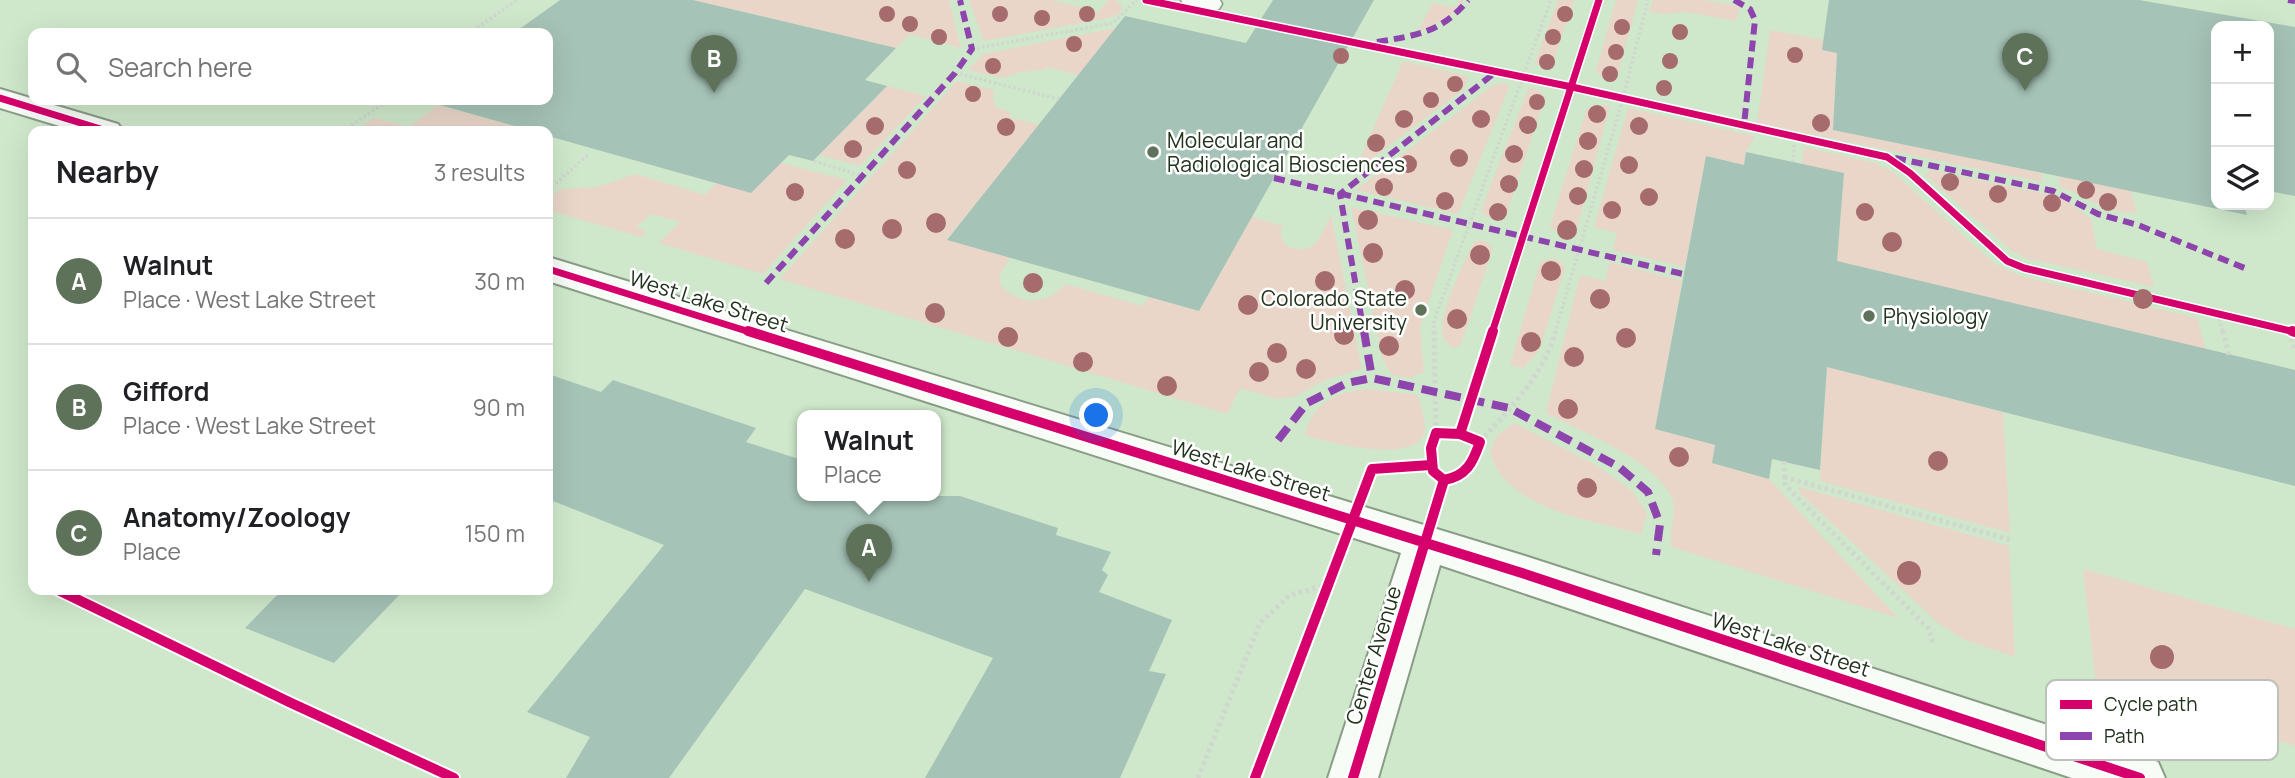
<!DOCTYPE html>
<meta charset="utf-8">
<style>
body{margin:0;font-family:Manrope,sans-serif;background:#f2f2f2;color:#202124}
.controls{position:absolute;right:21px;top:21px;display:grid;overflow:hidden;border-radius:14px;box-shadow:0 7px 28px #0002}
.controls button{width:63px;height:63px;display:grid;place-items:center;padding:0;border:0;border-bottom:2px solid #e0e0e0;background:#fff;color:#202124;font:35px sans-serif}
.you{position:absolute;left:1097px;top:416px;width:24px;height:24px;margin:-18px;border:5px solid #fff;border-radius:50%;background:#1a73e8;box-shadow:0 0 0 10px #1a73e833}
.badge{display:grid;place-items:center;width:46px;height:46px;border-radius:50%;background:#5e725a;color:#fff;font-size:23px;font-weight:700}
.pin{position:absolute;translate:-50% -58px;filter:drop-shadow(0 2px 4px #0008)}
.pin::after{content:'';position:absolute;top:37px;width:24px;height:21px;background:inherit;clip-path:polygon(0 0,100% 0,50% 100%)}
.popup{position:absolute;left:797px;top:410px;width:144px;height:91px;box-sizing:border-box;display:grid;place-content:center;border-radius:14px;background:#fff;filter:drop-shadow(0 2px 5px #0005);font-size:23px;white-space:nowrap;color:#757577}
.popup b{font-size:26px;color:#202124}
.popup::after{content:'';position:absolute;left:50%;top:100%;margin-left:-14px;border:14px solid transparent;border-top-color:#fff}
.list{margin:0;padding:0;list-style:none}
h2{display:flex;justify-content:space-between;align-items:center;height:91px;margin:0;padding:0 28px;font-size:30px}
h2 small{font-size:23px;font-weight:400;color:#757577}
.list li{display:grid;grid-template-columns:46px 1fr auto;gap:21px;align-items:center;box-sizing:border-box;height:126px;padding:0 28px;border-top:2px solid #e0e0e0}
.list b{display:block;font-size:26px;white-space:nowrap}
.list p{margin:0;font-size:23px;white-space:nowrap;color:#757577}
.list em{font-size:23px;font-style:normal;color:#757577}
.icon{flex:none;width:38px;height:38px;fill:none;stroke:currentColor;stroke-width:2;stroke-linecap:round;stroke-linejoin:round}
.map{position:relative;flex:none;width:2295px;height:778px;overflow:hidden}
.search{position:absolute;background:#fff;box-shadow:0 7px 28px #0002;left:28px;top:28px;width:525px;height:77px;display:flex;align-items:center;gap:18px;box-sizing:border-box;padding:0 24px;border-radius:14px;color:#757577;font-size:26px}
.panel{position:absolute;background:#fff;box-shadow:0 7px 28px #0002;left:28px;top:126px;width:525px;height:469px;border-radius:14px}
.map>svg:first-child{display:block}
.green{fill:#e9d6c9}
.building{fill:#a6c3b7}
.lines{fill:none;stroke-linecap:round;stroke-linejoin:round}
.lane-casing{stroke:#899c86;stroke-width:3}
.street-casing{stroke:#899c86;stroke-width:4}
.path-far1{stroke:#cfd7ce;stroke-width:3.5;stroke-dasharray:2.5 2.5;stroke-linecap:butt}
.path{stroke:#cfd7ce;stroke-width:5;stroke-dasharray:3.5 3.5;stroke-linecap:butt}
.lane{fill:#f8fcf7;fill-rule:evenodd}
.street{fill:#f8fcf7;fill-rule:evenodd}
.quiet-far1{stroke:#8e44ad;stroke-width:6;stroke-dasharray:11 6;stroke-linecap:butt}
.quiet{stroke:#8e44ad;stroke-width:8;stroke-dasharray:16 8;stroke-linecap:butt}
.cycleway-far1-casing{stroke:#fff;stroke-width:10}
.cycleway-casing{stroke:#fff;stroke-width:14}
.cycleway-far1{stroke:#d6006c;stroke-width:7}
.cycleway{stroke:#d6006c;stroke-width:10}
.tree{fill:#a66c6d}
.poi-dot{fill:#5e725a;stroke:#fff;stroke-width:2.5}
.labels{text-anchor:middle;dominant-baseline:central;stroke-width:5;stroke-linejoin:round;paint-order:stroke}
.poi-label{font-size:21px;fill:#21321d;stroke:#fff;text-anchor:start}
.street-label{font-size:21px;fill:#21321d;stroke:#fff}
.key{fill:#fff;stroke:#bcc2bb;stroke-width:2}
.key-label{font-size:19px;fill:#21321d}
</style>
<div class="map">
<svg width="2295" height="778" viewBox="0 0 2295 778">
<rect width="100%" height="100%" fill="#cfe8cb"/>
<!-- green -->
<g class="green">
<polygon points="693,0 949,0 961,48 910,34 896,48"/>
<polygon points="969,0 1052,0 1098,12 1109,0 1116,0 1123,7 1119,14 1109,18 984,41"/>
<polygon points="1460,0 1464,0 1449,17 1418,32 1432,3 1456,8"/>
<polygon points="1558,0 1574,0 1554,60 1550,64 1534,65"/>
<polygon points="1616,0 1638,0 1616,82 1603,78 1596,70"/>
<polygon points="1653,0 1703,0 1740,6 1736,21 1686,12 1665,14 1649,12"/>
<polygon points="1116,28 1079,75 1047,67 1044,70 1019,72 1004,78 968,70 983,54"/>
<polygon points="1770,30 1824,40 1823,50 1837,53 1833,130 2041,173 2043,182 1757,123"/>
<polygon points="1403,61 1463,75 1468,77 1464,89 1354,172"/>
<path d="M 957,81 L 994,90 L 993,101 L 998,108 L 1012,113 L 1008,117 L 1039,125 L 947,239 L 1010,258 L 1000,274 L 1000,284 C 1017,306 1047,306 1065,284 L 1143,306 L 1149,297 L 1199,311 L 1252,217 L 1283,226 L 1280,234 L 1285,245 C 1315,259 1320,237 1331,214 L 1362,369 L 1323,381 L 1294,397 L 1276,399 L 1240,388 L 1227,414 L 780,279 Z"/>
<polygon points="1502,83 1510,85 1458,214 1356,190 1492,86"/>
<polygon points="887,86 926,96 860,166 819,155"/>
<path d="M 1529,87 L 1538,90 L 1545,97 L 1506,216 C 1495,219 1488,221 1481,210 Z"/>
<polygon points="438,105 532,131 355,131 374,118 409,127"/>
<path d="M 1598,105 L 1610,106 L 1576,233 C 1565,236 1558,235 1550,226 L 1587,108 Z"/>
<polygon points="1628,108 1755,136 1746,152 1744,165 1706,156 1685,267 1613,250 1617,233 1594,227"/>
<polygon points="1804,147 1875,163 1894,173 1995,264 2020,276 2197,318 2206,350 1837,261 1843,187 1800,177"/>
<polygon points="781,163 847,180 763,274 659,243 680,222 651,214 636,227 647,232 641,237 548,210 548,200 560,189 598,187 635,174 705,195 716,183"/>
<polygon points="1930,170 2051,195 2065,199 2091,219 2097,249 2147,262 2154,287 2025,258 2012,251 1925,175"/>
<path d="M 2059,176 L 2131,191 L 2137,213 C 2104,213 2089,197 2060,187 Z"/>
<polygon points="1351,207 1453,230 1420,326 1424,372 1409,378 1392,375 1383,360"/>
<path d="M 1475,241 L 1486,241 L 1493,248 L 1461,345 L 1453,348 C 1447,343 1442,338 1442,330 C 1441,311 1465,258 1475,241 Z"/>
<polygon points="1549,259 1559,260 1565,268 1540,349 1524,368 1510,365 1540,263"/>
<path d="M 1610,262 L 1682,281 L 1655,429 L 1715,445 L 1713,463 L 1769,479 L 1898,618 L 1672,547 C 1667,533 1678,514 1672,498 C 1657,461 1581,431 1546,413 L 1580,275 L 1605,281 Z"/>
<polygon points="1827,367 2003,412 2010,533 1820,481"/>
<path d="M 1368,389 L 1418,395 C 1420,405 1425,418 1425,428 C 1422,468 1326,442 1305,435 C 1313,402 1336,392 1368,389 Z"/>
<path d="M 1514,423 L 1596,465 L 1632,491 L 1647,513 L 1641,534 C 1591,520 1506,510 1490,452 L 1496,437 Z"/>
<polygon points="1799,487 2009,546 2015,657 1963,639 1938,623 1799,492"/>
<polygon points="2083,569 2295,629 2295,746 2096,685"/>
</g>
<!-- building -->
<g class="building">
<polygon points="560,0 693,0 896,48 865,80 887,86 813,161 789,155 751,193 548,136 548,131 532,131 422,100 548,100 548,33 514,33"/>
<polygon points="1273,0 1374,0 1199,311 947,240 1125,16 1246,43"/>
<polygon points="1829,0 2139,0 2295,27 2295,196 2269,191 2269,26 2216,26 2216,205 2244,205 2247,215 1833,130 1837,53 1822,50"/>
<polygon points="1746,152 1844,173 1837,261 2295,370 2295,486 1827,367 1820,470 1772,459 1769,479 1712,463 1715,445 1655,429 1706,156 1744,165"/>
<polygon points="548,374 601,392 613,380 756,428 746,442 802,460 802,496 960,496 1058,528 1056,535 1111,552 1102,570 1108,575 1099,592 1172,620 1149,671 1166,674 1120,778 925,778 993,658 805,589 669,778 566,778 590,737 527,712 664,545 548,499"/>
<polygon points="282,590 404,590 334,663 245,628"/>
</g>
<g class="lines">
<defs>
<polygon id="lane" points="1181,0 1220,0 1222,4 1219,9 1211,11 1184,5"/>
<g id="street">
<polygon points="0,89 118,124 123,131 76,131 0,108"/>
<polygon points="548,257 1525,556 2140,755 2158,762 2165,778 2072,778 1440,565 1378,778 1328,778 1401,553 548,281"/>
</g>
</defs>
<!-- lane casing -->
<use href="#lane" class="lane-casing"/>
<!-- street casing -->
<use href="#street" class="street-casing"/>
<!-- path-far1 -->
<g class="path-far1">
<polyline points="469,33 517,0"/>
<polyline points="972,49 1113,23 1137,0"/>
<polyline points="955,73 1059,99"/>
<polyline points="343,131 389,100"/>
<polyline points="814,161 863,176"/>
<polyline points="1793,162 1795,136"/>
<polyline points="548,190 589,154"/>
<polyline points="2218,314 2223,333"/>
<polyline points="1434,333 1434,321 1551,0"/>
<polyline points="1555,333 1623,98 1648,0"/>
</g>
<!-- path -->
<g class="path">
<polyline points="1434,331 1436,433"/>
<polyline points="2223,331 2229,355"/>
<polyline points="2290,331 2295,351"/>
<path d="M 1480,442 C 1510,408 1543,376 1556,331"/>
<polyline points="1784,461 1785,485 1928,628 1933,643"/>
<polyline points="1784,477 2011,540"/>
<polyline points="1198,778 1260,623 1290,595 1330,584"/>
</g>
<!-- lane -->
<use href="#lane" class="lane"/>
<!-- street -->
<use href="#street" class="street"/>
<!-- quiet-far1 -->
<g class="quiet-far1">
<polyline points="1734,0 1750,9 1755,20 1744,125"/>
<polyline points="2288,0 2295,1"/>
<path d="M 1377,42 C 1417,35 1441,33 1468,0"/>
<polyline points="1895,158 2053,191 2098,214 2138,225 2247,269"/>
<polyline points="1274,178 1683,274"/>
<polyline points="766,283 955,73 972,49 960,0"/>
<polyline points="1364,333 1340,194 1497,71"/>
</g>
<!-- quiet -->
<g class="quiet">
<polyline points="1364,331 1372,378"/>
<polyline points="1278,440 1307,403 1347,383 1372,378 1509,408 1619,467 1648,492 1660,524 1656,555"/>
</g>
<defs>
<g id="cycleway-far1">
<polyline points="1146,0 1572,87 1887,157 1910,173 2007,261 2024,268 2295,332"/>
<polyline points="0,98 107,131"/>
<polyline points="548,269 753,333"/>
<polyline points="1492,333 1599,0"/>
</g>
<g id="cycleway">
<polyline points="748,331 1525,574 2140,778"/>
<polyline points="2292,331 2295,332"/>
<path d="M 1436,433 L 1460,434 L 1480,442 C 1473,462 1467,476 1444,480 L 1433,471 L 1431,448 Z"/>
<polyline points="1460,434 1493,331"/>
<polyline points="58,590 289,702 454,778"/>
<polyline points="1255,778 1372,469 1431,465"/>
<polyline points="1353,778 1444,480"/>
</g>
</defs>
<!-- cycleway-far1 casing -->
<use href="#cycleway-far1" class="cycleway-far1-casing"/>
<!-- cycleway casing -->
<use href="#cycleway" class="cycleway-casing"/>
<!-- cycleway-far1 -->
<use href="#cycleway-far1" class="cycleway-far1"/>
<!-- cycleway -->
<use href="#cycleway" class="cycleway"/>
</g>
<!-- trees -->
<g class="tree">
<circle cx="887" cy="14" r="8"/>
<circle cx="1000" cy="14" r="8"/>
<circle cx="1087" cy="14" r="8"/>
<circle cx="1565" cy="14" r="8"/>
<circle cx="1042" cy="18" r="8"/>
<circle cx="910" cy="24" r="8"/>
<circle cx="1622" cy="27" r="8"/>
<circle cx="1680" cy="32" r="8"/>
<circle cx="939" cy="37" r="8"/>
<circle cx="1553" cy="37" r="8"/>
<circle cx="1074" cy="44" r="8"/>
<circle cx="1616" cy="52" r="8"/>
<circle cx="1795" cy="55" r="8"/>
<circle cx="1341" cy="56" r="8"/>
<circle cx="1670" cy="61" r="8"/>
<circle cx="1547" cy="62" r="8"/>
<circle cx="993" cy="66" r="8"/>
<circle cx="1610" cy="74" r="8"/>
<circle cx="1455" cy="84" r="8"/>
<circle cx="1664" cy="88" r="8"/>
<circle cx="973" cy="94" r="8"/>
<circle cx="1431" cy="100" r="8"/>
<circle cx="1537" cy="102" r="8"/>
<circle cx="1597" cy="114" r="9"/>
<circle cx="1404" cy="119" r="9"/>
<circle cx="1481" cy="119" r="9"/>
<circle cx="1821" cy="123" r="9"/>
<circle cx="1528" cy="125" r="9"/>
<circle cx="875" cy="126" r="9"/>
<circle cx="1639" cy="126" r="9"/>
<circle cx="1006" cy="127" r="9"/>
<circle cx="1588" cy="141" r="9"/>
<circle cx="1376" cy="143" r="9"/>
<circle cx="853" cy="149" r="9"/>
<circle cx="1514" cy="154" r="9"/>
<circle cx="1459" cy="158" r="9"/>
<circle cx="1408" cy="164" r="9"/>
<circle cx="1629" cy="165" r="9"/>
<circle cx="1584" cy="169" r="9"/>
<circle cx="907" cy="170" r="9"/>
<circle cx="1950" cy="182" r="9"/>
<circle cx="1509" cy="184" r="9"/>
<circle cx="1384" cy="187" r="9"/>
<circle cx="2086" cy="190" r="9"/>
<circle cx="795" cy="192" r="9"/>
<circle cx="1998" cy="194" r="9"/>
<circle cx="1578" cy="196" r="9"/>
<circle cx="1649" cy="197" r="9"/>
<circle cx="1445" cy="201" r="9"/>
<circle cx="2108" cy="202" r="9"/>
<circle cx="2052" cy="203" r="9"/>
<circle cx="1612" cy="210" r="9"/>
<circle cx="1498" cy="212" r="9"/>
<circle cx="1865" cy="212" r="9"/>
<circle cx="1368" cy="220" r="10"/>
<circle cx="936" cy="223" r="10"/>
<circle cx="892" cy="229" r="10"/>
<circle cx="1567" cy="230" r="10"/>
<circle cx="845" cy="239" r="10"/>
<circle cx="1892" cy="242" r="10"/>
<circle cx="1373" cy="253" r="10"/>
<circle cx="1480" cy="255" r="10"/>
<circle cx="1551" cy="271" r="10"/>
<circle cx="1325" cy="281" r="10"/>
<circle cx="1033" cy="283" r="10"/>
<circle cx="1405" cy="290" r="10"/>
<circle cx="1600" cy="299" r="10"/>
<circle cx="2143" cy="299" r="10"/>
<circle cx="1248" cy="305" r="10"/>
<circle cx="935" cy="313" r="10"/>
<circle cx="1457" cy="319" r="10"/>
<circle cx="1344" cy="335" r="10"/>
<circle cx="1008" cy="337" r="10"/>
<circle cx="1626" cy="338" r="10"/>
<circle cx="1531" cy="342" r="10"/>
<circle cx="1389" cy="346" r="10"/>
<circle cx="1277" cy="353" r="10"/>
<circle cx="1574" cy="357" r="10"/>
<circle cx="1083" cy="362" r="10"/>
<circle cx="1306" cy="369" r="10"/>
<circle cx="1259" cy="372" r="10"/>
<circle cx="1167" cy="386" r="10"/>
<circle cx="1568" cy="409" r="10"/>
<circle cx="1679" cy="457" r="10"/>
<circle cx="1938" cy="461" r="10"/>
<circle cx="1587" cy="488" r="10"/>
<circle cx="1909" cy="573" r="12"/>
<circle cx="2162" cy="657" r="12"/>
</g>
<!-- markers -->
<g class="poi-dot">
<circle cx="1153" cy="152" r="7"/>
<circle cx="1421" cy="310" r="7"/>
<circle cx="1869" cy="316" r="7"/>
</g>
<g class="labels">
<!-- poi labels -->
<g class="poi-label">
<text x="1167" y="140">Molecular and<tspan x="1167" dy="24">Radiological Biosciences</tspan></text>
<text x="1407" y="298" text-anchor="end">Colorado State<tspan x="1407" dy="24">University</tspan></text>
<text x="1883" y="316">Physiology</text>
</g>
<!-- street labels -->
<g class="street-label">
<text transform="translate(709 301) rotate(17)">West Lake Street</text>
<text transform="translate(1251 470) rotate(17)">West Lake Street</text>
<text transform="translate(1791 644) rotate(18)">West Lake Street</text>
<text transform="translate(1373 655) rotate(-73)">Center Avenue</text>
</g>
</g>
<!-- legend -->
<rect x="2046" y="680" width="232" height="80" rx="10" class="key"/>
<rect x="2060" y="700" width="32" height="9" fill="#d6006c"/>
<rect x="2060" y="732" width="32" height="8" fill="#8e44ad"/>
<g class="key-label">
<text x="2104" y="711">Cycle path</text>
<text x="2104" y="743">Path</text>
</g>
</svg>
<div class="controls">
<button>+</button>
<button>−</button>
<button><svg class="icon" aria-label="layers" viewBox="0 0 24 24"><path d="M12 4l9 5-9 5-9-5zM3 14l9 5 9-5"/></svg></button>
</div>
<div class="you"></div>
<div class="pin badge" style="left:869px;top:582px">A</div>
<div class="popup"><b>Walnut</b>Place</div>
<div class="pin badge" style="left:714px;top:93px">B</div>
<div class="pin badge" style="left:2025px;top:91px">C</div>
<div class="search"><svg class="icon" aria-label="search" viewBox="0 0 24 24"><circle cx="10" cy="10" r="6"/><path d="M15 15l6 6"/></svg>Search here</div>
<section class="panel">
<h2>Nearby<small>3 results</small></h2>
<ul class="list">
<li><span class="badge">A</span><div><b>Walnut</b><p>Place · West Lake Street</p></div><em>30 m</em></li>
<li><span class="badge">B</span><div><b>Gifford</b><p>Place · West Lake Street</p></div><em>90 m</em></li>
<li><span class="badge">C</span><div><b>Anatomy/Zoology</b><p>Place</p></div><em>150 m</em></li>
</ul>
</section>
</div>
